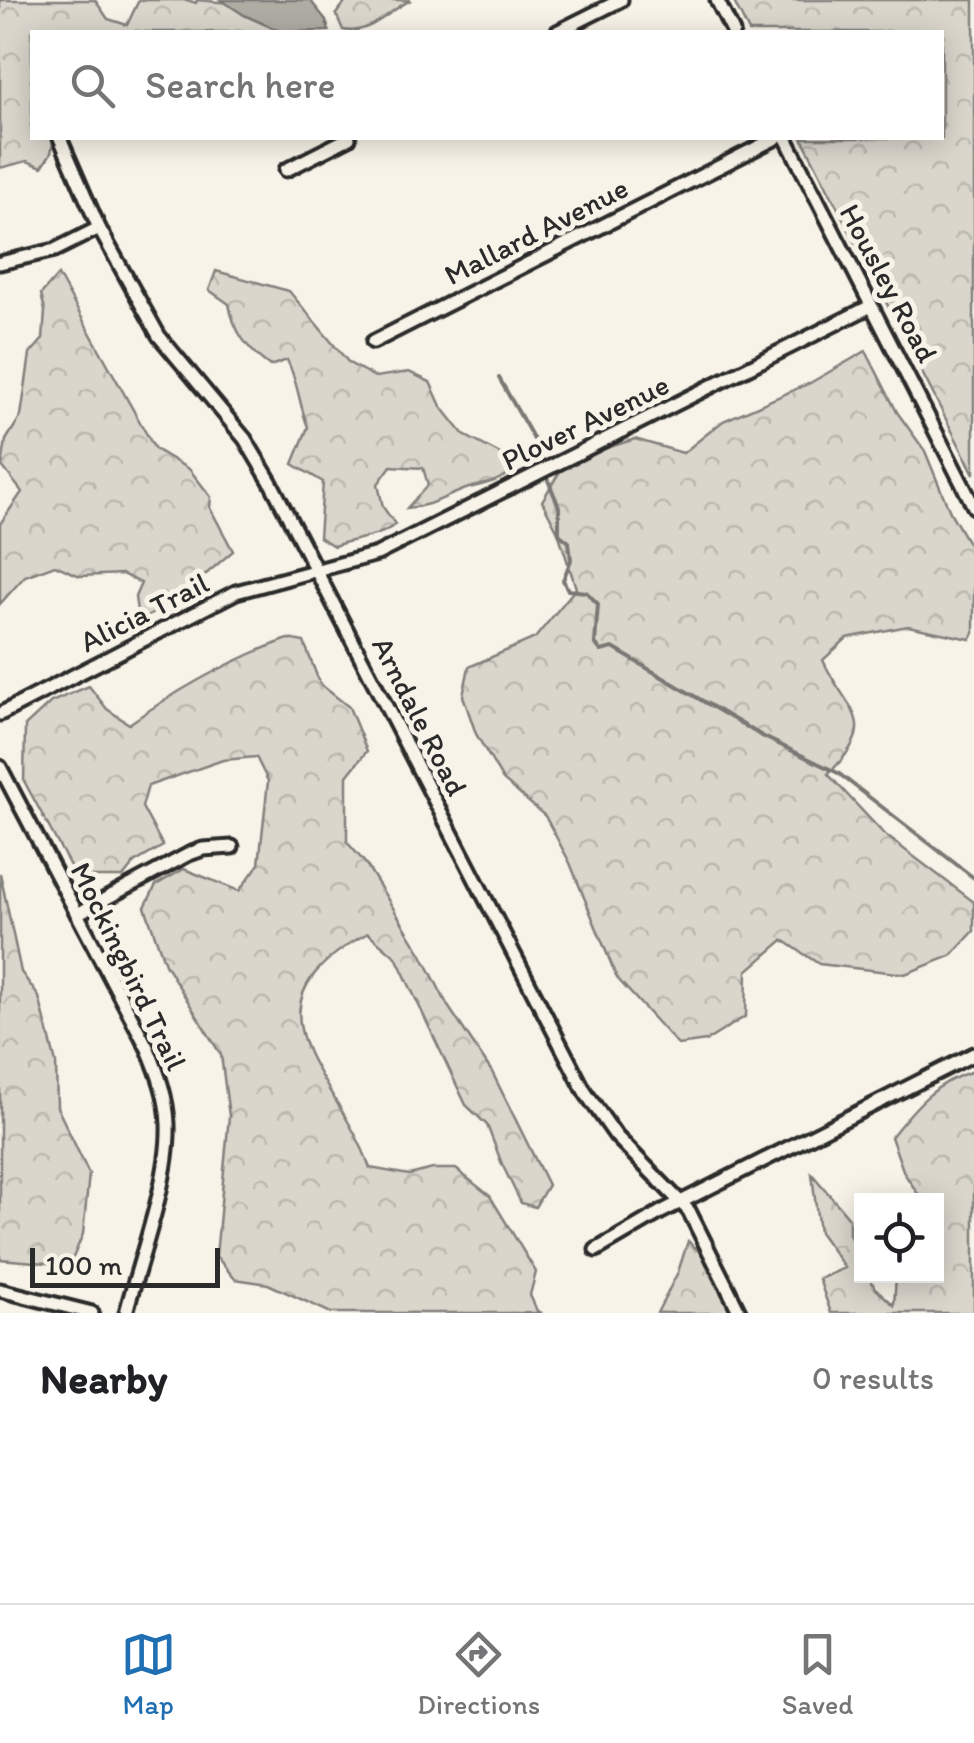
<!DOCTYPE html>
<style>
body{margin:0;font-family:Itim,sans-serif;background:#f2f2f2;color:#202124}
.controls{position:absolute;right:30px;bottom:30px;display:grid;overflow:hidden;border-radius:0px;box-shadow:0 5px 25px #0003}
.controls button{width:90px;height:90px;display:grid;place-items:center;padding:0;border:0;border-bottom:2px solid #e0e0e0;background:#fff;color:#202124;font:50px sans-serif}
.scale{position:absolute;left:30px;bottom:25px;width:190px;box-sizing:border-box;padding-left:10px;border:5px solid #2b2b2b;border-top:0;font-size:28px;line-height:35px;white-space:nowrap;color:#2b2b2b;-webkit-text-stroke:8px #f7f3e8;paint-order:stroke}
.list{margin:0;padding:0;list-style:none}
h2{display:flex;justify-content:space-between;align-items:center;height:130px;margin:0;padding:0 40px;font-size:42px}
h2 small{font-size:32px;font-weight:400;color:#757577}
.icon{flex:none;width:55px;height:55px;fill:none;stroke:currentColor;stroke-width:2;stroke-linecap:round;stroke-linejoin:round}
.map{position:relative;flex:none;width:974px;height:1313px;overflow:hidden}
.search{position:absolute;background:#fff;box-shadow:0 5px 25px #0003;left:30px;right:30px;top:30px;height:110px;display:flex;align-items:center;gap:25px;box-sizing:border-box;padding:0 35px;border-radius:0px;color:#757577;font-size:38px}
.sheet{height:290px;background:#fff}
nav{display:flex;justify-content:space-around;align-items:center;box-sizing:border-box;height:140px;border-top:2px solid #e0e0e0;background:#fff;font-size:28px;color:#757577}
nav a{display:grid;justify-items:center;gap:5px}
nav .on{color:#1f6fb2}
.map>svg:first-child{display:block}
.forest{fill:url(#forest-crowns);stroke:#82807c;stroke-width:2.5}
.water{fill:#afaca4;stroke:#7a7874;stroke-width:2.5}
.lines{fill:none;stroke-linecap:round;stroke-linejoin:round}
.stream{stroke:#7a7874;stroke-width:4}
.street-casing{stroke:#2b2b2b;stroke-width:19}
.street{stroke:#f7f3e8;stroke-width:11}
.labels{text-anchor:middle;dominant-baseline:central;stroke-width:10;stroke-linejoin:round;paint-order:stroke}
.street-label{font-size:30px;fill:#2b2b2b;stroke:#f7f3e8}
</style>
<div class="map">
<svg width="974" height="1313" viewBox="0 0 974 1313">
<defs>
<pattern id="forest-crowns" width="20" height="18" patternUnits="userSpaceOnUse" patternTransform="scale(2.5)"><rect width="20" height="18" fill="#dad6cc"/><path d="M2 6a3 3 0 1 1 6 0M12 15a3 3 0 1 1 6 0" fill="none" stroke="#bbb8af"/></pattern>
</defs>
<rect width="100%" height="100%" fill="#f7f3e8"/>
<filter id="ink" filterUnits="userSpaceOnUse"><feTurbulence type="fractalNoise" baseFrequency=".01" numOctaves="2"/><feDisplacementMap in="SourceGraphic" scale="20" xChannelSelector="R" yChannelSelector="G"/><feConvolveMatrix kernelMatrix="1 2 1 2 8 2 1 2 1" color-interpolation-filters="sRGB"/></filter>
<g filter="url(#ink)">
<!-- forest -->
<g class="forest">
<polygon points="0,0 95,0 108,19 127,25 139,0 187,0 196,3 197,0 230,3 244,15 282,32 32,32 32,138 54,138 51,153 42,167 27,161 0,168"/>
<path d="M 347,0 L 411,0 C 389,10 369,36 343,30 L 336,14 Z"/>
<polygon points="733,0 974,0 974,474 802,138 942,138 942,32 749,32"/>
<path d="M 216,271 L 289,291 L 349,363 L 375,377 L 409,372 L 430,382 L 441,406 L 464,435 L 506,457 L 507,475 C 490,485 485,483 469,488 C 445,496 434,506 407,508 L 428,485 L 423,468 L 391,466 L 378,484 L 383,507 L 395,524 C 381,538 354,538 334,546 L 319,537 L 323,482 L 293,464 L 308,427 C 299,405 298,381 287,360 L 270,366 C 247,349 234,332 229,304 L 209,290 Z"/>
<polygon points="58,275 155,449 190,470 211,497 210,508 233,551 176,600 145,618 137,611 135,597 141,583 122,574 80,576 55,565 25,576 0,604 0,524 22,492 2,466 6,440 21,416 30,354 43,339 45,311 41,294"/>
<path d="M 866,351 L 897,412 L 925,451 L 950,512 L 974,553 L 974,633 L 970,639 L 908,626 L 847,638 L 823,660 C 846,712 884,721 828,774 L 884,834 L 974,902 L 974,931 L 951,956 L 905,974 L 819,964 L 783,940 L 747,971 L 746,1016 L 706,1041 L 678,1045 L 617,978 L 570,863 L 545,816 L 503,780 L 476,734 L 463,696 L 469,667 L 535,638 L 576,588 L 558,532 L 542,501 L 566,461 L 635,439 L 683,453 L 723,421 L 810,383 Z"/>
<path d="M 288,639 L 304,642 L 320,684 L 349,707 L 367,751 L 347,776 L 347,842 L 366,864 L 421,953 L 448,1006 L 492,1072 L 548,1185 L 535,1207 L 521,1203 L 502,1164 L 487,1125 L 466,1105 L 396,957 L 368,933 C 230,1008 337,1073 370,1168 L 409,1175 L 433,1169 L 456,1169 L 490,1196 L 536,1272 L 530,1295 L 537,1311 L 542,1313 L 331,1313 L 268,1284 L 235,1279 L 216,1256 L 229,1116 L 221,1055 L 165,964 L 145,907 L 156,885 L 184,869 L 239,891 L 259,864 L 268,781 L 256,757 L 223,760 L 148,786 L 142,807 L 163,846 L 134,863 L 123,877 L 76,877 L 24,781 L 25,726 L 51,702 L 89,686 L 107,709 L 129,724 C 179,689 229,660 288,639 Z"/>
<polygon points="0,873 21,972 39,997 56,1063 57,1107 89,1174 83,1234 70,1265 0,1259"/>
<path d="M 974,1071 L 974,1313 L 831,1313 L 819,1279 L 845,1268 L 819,1232 L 812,1174 L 849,1218 L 849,1234 L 861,1259 L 862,1276 L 869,1276 L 875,1288 L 894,1305 L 896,1276 L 936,1276 L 936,1200 L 922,1200 L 904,1173 L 891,1137 C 914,1108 936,1081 974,1071 Z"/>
<polygon points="688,1241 703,1255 732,1313 657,1313 678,1272"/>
</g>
<!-- water -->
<polygon class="water" points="221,0 310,0 326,20 329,31 282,32 244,15"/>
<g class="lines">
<!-- stream -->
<g class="stream">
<polyline points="499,378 536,443 542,461"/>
<polyline points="548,480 559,507 559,534 569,542 571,560 563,580 568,590 586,592 598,604 595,643 601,651 613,648 762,736 838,773 974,878"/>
</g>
<defs>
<g id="street">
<polyline points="717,0 733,32"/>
<polyline points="557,32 621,0"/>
<polyline points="60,138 99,228 159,336 245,439 270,481 585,1092 616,1136 689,1211 740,1313"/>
<polyline points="786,138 974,507"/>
<polyline points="286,170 349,138"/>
<polyline points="0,263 55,250 99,228"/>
<polyline points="373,342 776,138"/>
<polyline points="0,714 236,592 377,554 871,306"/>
<path d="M 0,767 L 148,1049 C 158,1073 167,1097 168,1124 C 170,1179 140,1258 126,1313"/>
<polyline points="77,914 189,854 203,849 232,847"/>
<polyline points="596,1250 661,1212 974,1054"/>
<polyline points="0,1290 92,1313"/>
</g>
</defs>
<!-- street casing -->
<use href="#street" class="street-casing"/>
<!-- street -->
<use href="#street" class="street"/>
</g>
</g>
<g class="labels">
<!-- street labels -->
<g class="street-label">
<text transform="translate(536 231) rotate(-27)">Mallard Avenue</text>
<text transform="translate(889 283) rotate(62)">Housley Road</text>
<text transform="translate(585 422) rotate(-26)">Plover Avenue</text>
<text transform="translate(144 612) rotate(-27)">Alicia Trail</text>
<text transform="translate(420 716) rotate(63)">Arndale Road</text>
<text transform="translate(129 966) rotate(64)">Mockingbird Trail</text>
</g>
</g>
</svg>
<div class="controls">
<button><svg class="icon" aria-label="locate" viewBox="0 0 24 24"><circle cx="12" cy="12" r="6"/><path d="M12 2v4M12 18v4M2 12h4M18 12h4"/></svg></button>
</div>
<div class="scale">100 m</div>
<div class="search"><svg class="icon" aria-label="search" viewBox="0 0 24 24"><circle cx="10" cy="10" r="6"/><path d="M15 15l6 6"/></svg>Search here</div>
</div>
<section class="sheet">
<h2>Nearby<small>0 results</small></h2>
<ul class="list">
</ul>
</section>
<nav>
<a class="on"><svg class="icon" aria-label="map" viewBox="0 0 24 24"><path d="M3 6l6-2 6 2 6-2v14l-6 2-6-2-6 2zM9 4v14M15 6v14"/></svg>Map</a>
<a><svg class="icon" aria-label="directions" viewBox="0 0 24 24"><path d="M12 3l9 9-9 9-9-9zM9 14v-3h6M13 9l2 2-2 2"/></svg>Directions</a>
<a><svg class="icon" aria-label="saved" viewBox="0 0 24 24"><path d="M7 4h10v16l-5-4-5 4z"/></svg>Saved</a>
</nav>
